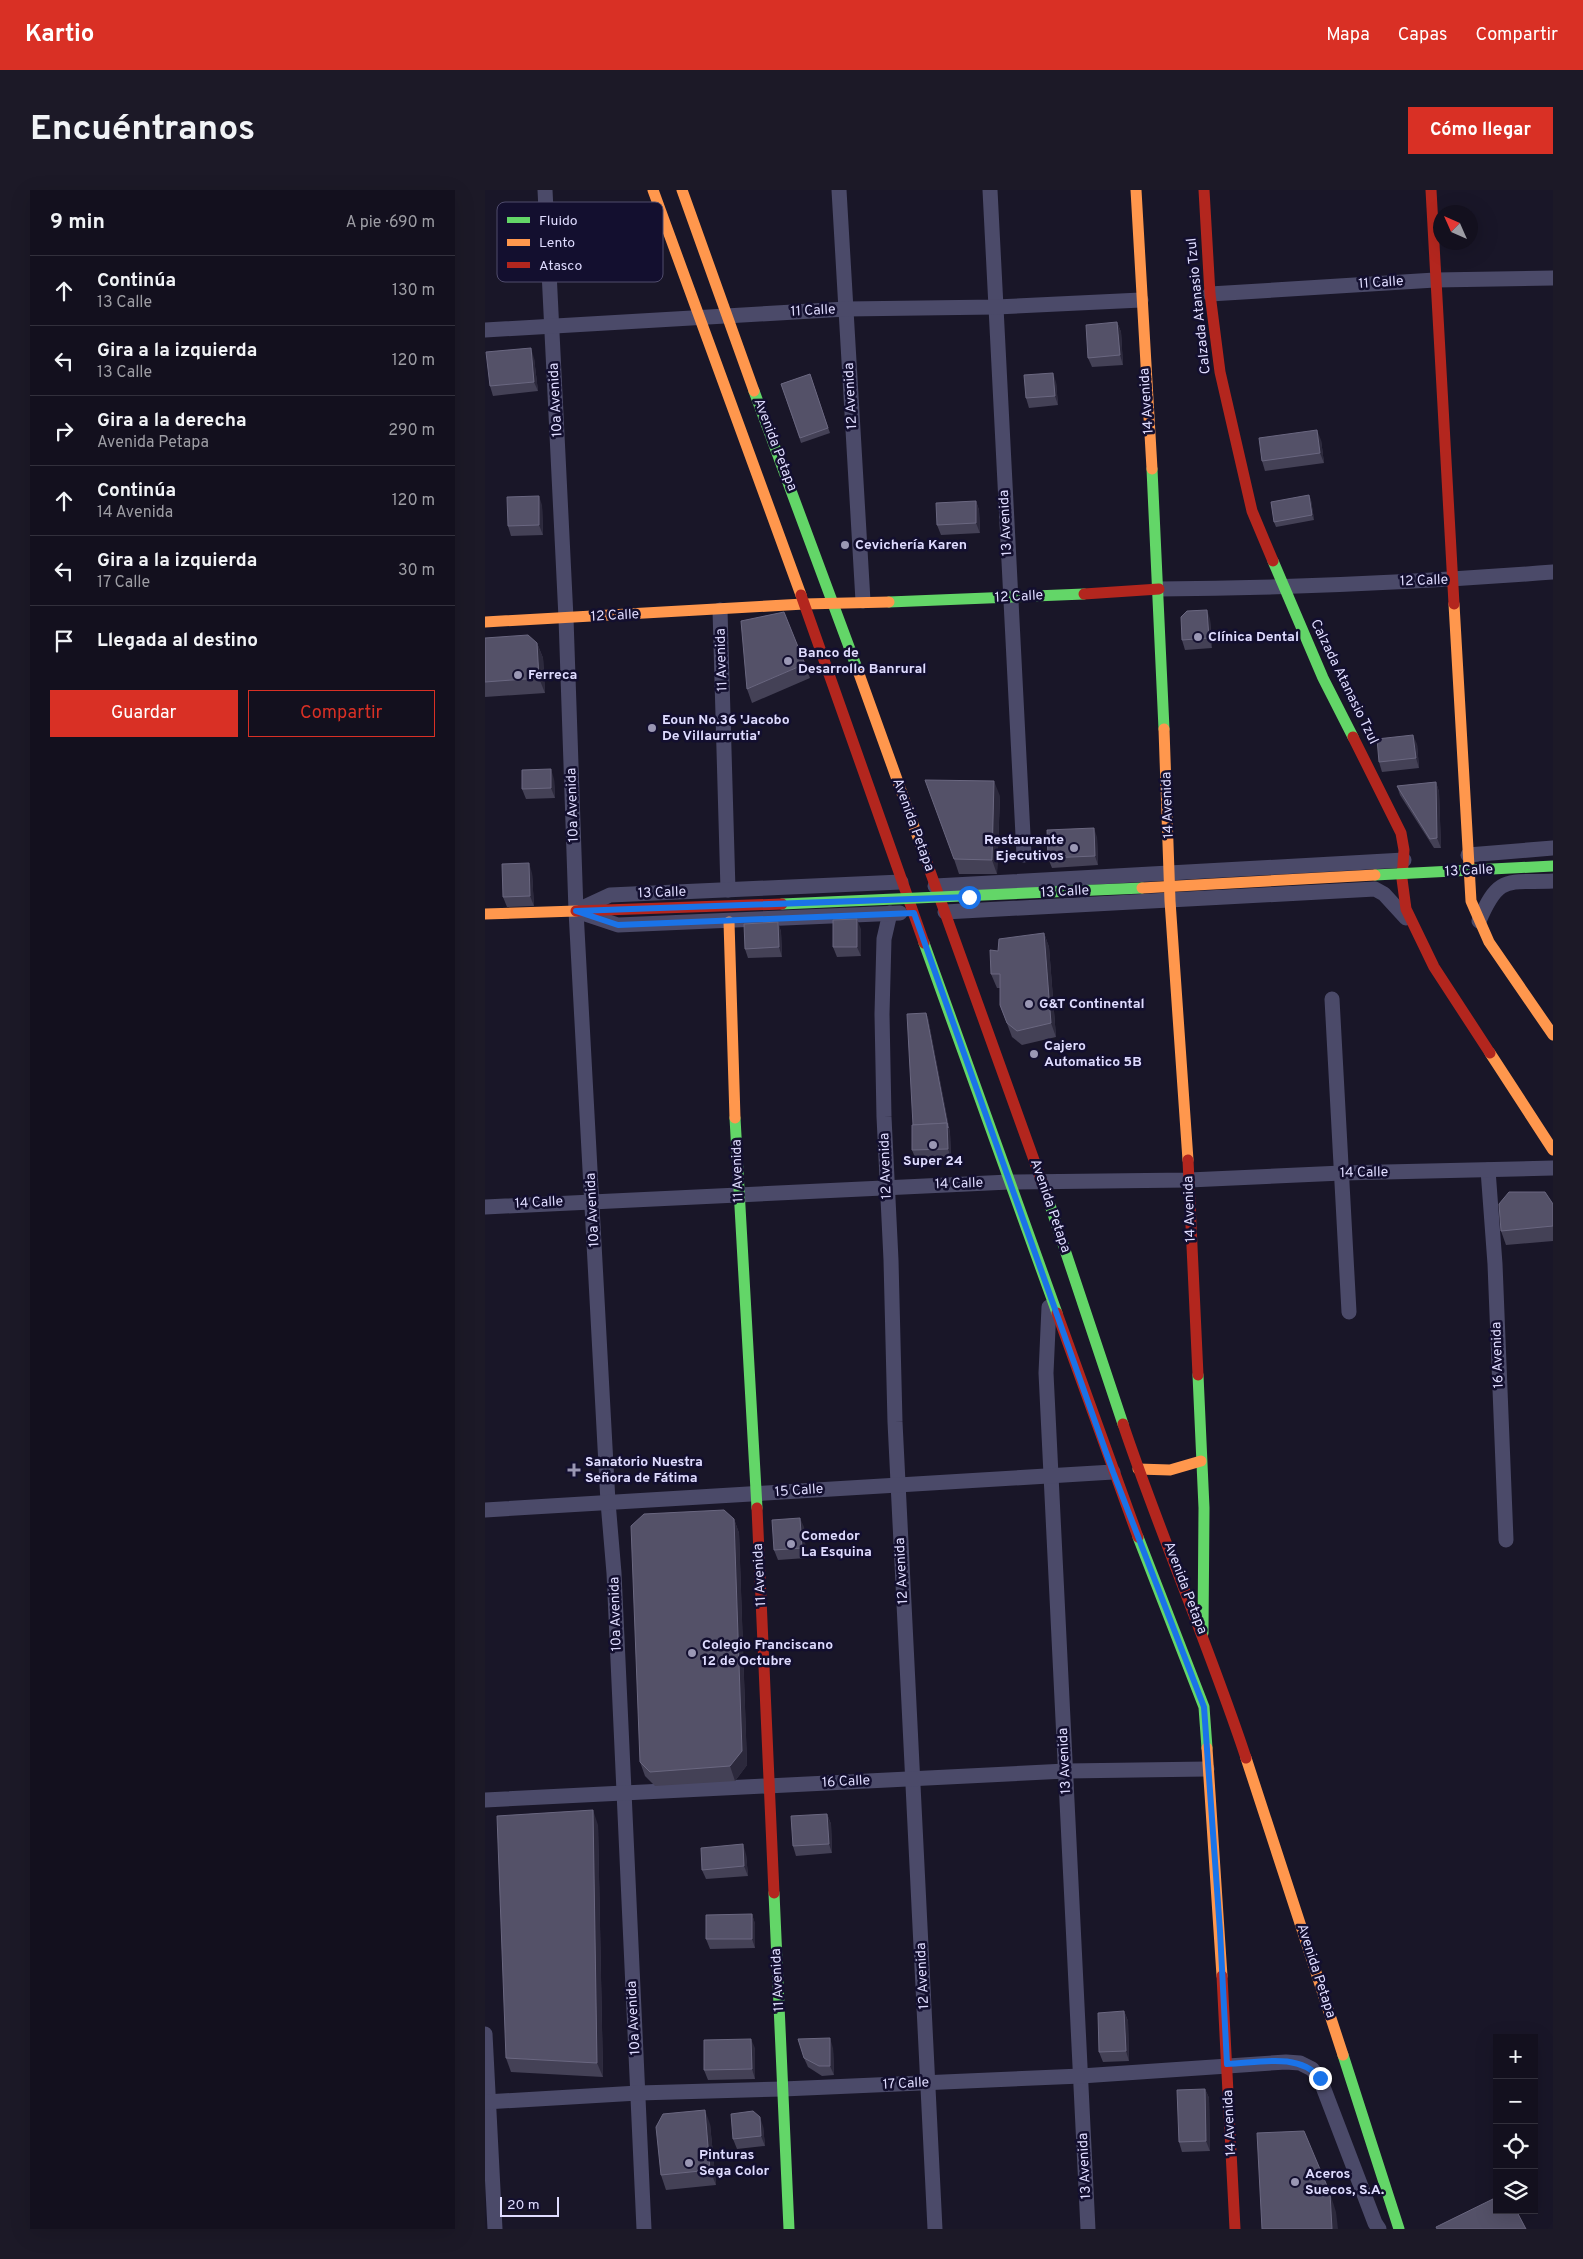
<!DOCTYPE html>
<html lang="es">
<meta charset="utf-8">
<style>
body{margin:0;font-family:Overpass,sans-serif;background:#1c1927;color:#f1f3f6}
.controls{position:absolute;right:15px;bottom:15px;display:grid;overflow:hidden;border-radius:0px;box-shadow:0 5px 20px #0002}
.controls button{width:45px;height:45px;display:grid;place-items:center;padding:0;border:0;border-bottom:1px solid #32303c;background:#13101e;color:#f1f3f6;font:25px sans-serif}
.compass{position:absolute;left:948px;top:15px;width:45px;height:45px;border-radius:50%;background:#13101e;box-shadow:0 5px 20px #0002;rotate:315deg}
.scale{position:absolute;left:15px;bottom:12px;width:59px;box-sizing:border-box;padding-left:5px;border:2px solid #dfdcff;border-top:0;font-size:14px;line-height:18px;white-space:nowrap;color:#dfdcff;-webkit-text-stroke:4px #130f2f;paint-order:stroke}
.stop{position:absolute;width:15px;height:15px;margin:-11px;border:4px solid #1a73e8;border-radius:50%;background:#fff}
.stop.end{background:#1a73e8;border-color:#fff;box-shadow:0 1px 5px #0008}
.list{margin:0;padding:0;list-style:none}
h2{display:flex;justify-content:space-between;align-items:center;height:65px;margin:0;padding:0 20px;font-size:21px}
h2 small{font-size:16px;font-weight:400;color:#9d9da4}
.list li{display:grid;grid-template-columns:32px 1fr auto;gap:15px;align-items:center;box-sizing:border-box;height:70px;padding:0 20px;border-top:1px solid #32303c}
.list b{display:block;font-size:19px;white-space:nowrap}
.list p{margin:0;font-size:16px;white-space:nowrap;color:#9d9da4}
.list em{font-size:16px;font-style:normal;color:#9d9da4}
.actions{display:flex;gap:10px;padding:15px 20px}
.actions a{flex:1;padding:11px 0;border:1px solid #d93025;border-radius:0px;text-align:center;font-size:18px;color:#d93025}
.actions .main{background:#d93025;color:#fff}
.icon{flex:none;width:28px;height:28px;fill:none;stroke:currentColor;stroke-width:2;stroke-linecap:round;stroke-linejoin:round}
.map{position:relative;flex:none;width:1068px;height:2039px;overflow:hidden;border-radius:0px}
header{display:flex;align-items:center;gap:30px;box-sizing:border-box;height:70px;padding:0 25px;background:#d93025;color:#fff}
header strong{font-size:24px}
nav{display:flex;gap:28px;margin-inline-start:auto;font-size:18px}
.intro{display:flex;align-items:center;justify-content:space-between;box-sizing:border-box;height:120px;padding:0 30px}
h1{margin:0;font-size:35px}
.button{padding:12px 22px;border-radius:0px;background:#d93025;color:#fff;font-size:18px;font-weight:700}
main{display:flex;gap:30px;padding:0 30px}
aside{flex:1;background:#13101e;border-radius:0px;box-shadow:0 5px 20px #0002}
.map>svg:first-child{display:block}
.lines{fill:none;stroke-linecap:round;stroke-linejoin:round}
.street{stroke:#4b4a69;stroke-width:15}
.fast{stroke:#63d668;stroke-width:11}
.slow{stroke:#ff974d;stroke-width:11}
.jam{stroke:#b3261e;stroke-width:11}
.fast-bridge{stroke:#63d668;stroke-width:11}
.slow-bridge{stroke:#ff974d;stroke-width:11}
.jam-bridge{stroke:#b3261e;stroke-width:11}
.wall{fill:#444156}
.shaded-wall{fill:#2c293c}
.building{fill:#545168;stroke:#6a6780}
.route{stroke:#1a73e8;stroke-width:6}
.poi-dot{fill:#9a97b4;stroke:#130f2f;stroke-width:2}
.labels{text-anchor:middle;dominant-baseline:central;stroke-width:5;stroke-linejoin:round;paint-order:stroke}
.street-label{font-size:14px;fill:#dfdcff;stroke:#130f2f}
.poi-label{font-size:14px;font-weight:bold;fill:#dfdcff;stroke:#130f2f;text-anchor:start}
.key{fill:#130f2f;stroke:#504c6d;stroke-width:1}
.key-label{font-size:14px;fill:#dfdcff}
</style>
<header>
<strong>Kartio</strong>
<nav><a>Mapa</a><a>Capas</a><a>Compartir</a></nav>
</header>
<div class="intro"><h1>Encuéntranos</h1><a class="button">Cómo llegar</a></div>
<main>
<aside>
<h2>9 min<small>A pie · 690 m</small></h2>
<ul class="list">
<li><svg class="icon" aria-label="ahead" viewBox="0 0 24 24"><path d="M12 20V5M6 11l6-6 6 6"/></svg><div><b>Continúa</b><p>13 Calle</p></div><em>130 m</em></li>
<li><svg class="icon" aria-label="left" viewBox="0 0 24 24"><path d="M17 20v-9H6M10 6l-5 5 5 5"/></svg><div><b>Gira a la izquierda</b><p>13 Calle</p></div><em>120 m</em></li>
<li><svg class="icon" aria-label="right" viewBox="0 0 24 24"><path d="M7 20v-9h11M14 6l5 5-5 5"/></svg><div><b>Gira a la derecha</b><p>Avenida Petapa</p></div><em>290 m</em></li>
<li><svg class="icon" aria-label="ahead" viewBox="0 0 24 24"><path d="M12 20V5M6 11l6-6 6 6"/></svg><div><b>Continúa</b><p>14 Avenida</p></div><em>120 m</em></li>
<li><svg class="icon" aria-label="left" viewBox="0 0 24 24"><path d="M17 20v-9H6M10 6l-5 5 5 5"/></svg><div><b>Gira a la izquierda</b><p>17 Calle</p></div><em>30 m</em></li>
<li><svg class="icon" aria-label="arrive" viewBox="0 0 24 24"><path d="M6 21V4h12l-3 4 3 4H6"/></svg><div><b>Llegada al destino</b></div></li>
</ul>
<div class="actions"><a class="main">Guardar</a><a>Compartir</a></div>
</aside>
<div class="map">
<svg width="1068" height="2039" viewBox="0 0 1068 2039">
<rect width="100%" height="100%" fill="#191628"/>
<g class="lines">
<!-- street -->
<g class="street">
<polyline points="60,0 81,428 91,721 123,1312 129,1383 159,2039"/>
<polyline points="354,0 378,411"/>
<polyline points="505,0 539,665"/>
<polyline points="725,104 950,90 1068,88"/>
<polyline points="0,140 361,119 511,117 656,110"/>
<path d="M 674,399 C 806,398 937,392 1068,382"/>
<polyline points="235,420 243,700"/>
<polyline points="983,665 1068,658"/>
<polyline points="450,696 919,670"/>
<polyline points="97,718 125,705 416,692"/>
<polyline points="460,722 890,699 899,704 921,728"/>
<polyline points="405,723 399,749 397,824 399,927 406,1070 410,1232 450,2039"/>
<polyline points="100,724 133,735 415,723"/>
<path d="M 994,731 C 1014,684 1022,693 1068,691"/>
<polyline points="847,809 864,1122"/>
<polyline points="1003,980 1010,1074 1021,1350"/>
<polyline points="0,1017 524,992 704,990 857,983 1068,978"/>
<polyline points="564,1117 561,1183 603,2039"/>
<polyline points="0,1320 628,1282"/>
<polyline points="0,1610 581,1581 722,1579"/>
<polyline points="0,1844 10,2039"/>
<polyline points="0,1912 153,1903 298,1899 596,1886 801,1872 815,1873 827,1879 835,1889 890,2033 894,2039"/>
</g>
<!-- fast -->
<g class="fast">
<polyline points="269,201 373,481"/>
<polyline points="667,279 679,539"/>
<polyline points="788,371 838,488 868,547"/>
<polyline points="404,412 599,404"/>
<polyline points="439,753 572,1123"/>
<polyline points="250,928 272,1318"/>
<polyline points="562,1006 638,1234"/>
<polyline points="713,1185 719,1318 718,1443"/>
<polyline points="653,1347 719,1517 722,1558"/>
<polyline points="289,1703 304,2039"/>
<polyline points="858,1865 914,2039"/>
</g>
<!-- slow -->
<g class="slow">
<polyline points="168,0 316,405"/>
<polyline points="197,0 269,201"/>
<polyline points="651,0 667,279"/>
<polyline points="969,414 986,711 1004,752 1068,845"/>
<polyline points="0,432 319,414 404,412"/>
<polyline points="373,481 441,670"/>
<polyline points="679,539 685,711 703,970"/>
<polyline points="0,724 91,721"/>
<polyline points="244,732 250,928"/>
<polyline points="1005,863 1068,960"/>
<polyline points="653,1279 685,1280 716,1271"/>
<polyline points="722,1558 737,1786"/>
<polyline points="761,1568 858,1865"/>
</g>
<!-- jam -->
<g class="jam">
<polyline points="719,0 725,104 735,182 767,321 788,371"/>
<polyline points="946,0 969,414"/>
<polyline points="599,404 674,399"/>
<polyline points="316,405 439,753"/>
<polyline points="868,547 916,643 919,660 917,689 921,719 949,777 1005,863"/>
<polyline points="441,670 562,1006"/>
<polyline points="703,970 713,1185"/>
<polyline points="572,1123 653,1347"/>
<path d="M 638,1234 C 676,1347 724,1456 761,1568"/>
<polyline points="272,1318 289,1703"/>
<polyline points="737,1786 750,2039"/>
</g>
<!-- fast-bridge -->
<g class="fast-bridge">
<polyline points="890,685 1068,676"/>
<polyline points="297,714 657,698"/>
</g>
<!-- slow-bridge -->
<polyline class="slow-bridge" points="657,698 890,685"/>
<!-- jam-bridge -->
<polyline class="jam-bridge" points="91,721 297,714"/>
</g>
<!-- wall -->
<g class="wall">
<polygon points="124,65 126,84 93,88 89,78"/>
<polygon points="632,132 636,142 638,175 607,177 603,168"/>
<polygon points="49,168 53,201 8,206 5,196"/>
<polygon points="325,184 345,243 316,253 296,194"/>
<polygon points="571,192 573,215 544,218 541,208"/>
<polygon points="836,250 839,273 780,281 777,271"/>
<polygon points="824,305 826,310 829,330 791,337 789,332"/>
<polygon points="491,311 494,320 495,343 456,345 452,335"/>
<polygon points="57,315 58,345 26,346 23,336"/>
<polygon points="725,429 727,458 700,460 697,450"/>
<polygon points="0,448 52,453 58,468 60,503 0,507"/>
<polygon points="320,474 325,488 267,513 262,499"/>
<polygon points="932,554 934,578 897,582 894,572"/>
<polygon points="69,589 70,608 41,609 37,599"/>
<polygon points="951,592 954,602 956,658 949,658 915,605 912,596"/>
<polygon points="515,606 512,684 474,684 469,669"/>
<polygon points="612,647 613,675 567,678 563,668"/>
<polygon points="47,683 49,716 22,717 18,707"/>
<polygon points="293,732 296,742 297,767 263,768 260,759"/>
<polygon points="376,739 376,766 352,767 348,757"/>
<polygon points="559,743 564,757 571,847 537,855 527,847 515,815 515,798 512,798 506,784 513,761"/>
<polygon points="441,823 443,828 465,943 466,968 431,970 427,960 428,935"/>
<polygon points="1068,1014 1068,1051 1021,1055 1016,1041"/>
<polygon points="249,1329 254,1343 262,1575 250,1591 170,1596 160,1586 155,1572"/>
<polygon points="319,1337 321,1368 293,1370 289,1360"/>
<polygon points="342,1624 346,1634 347,1663 311,1666 308,1656"/>
<polygon points="113,1635 118,1887 26,1882 21,1868"/>
<polygon points="261,1664 263,1686 221,1689 217,1680"/>
<polygon points="267,1724 270,1734 270,1758 225,1759 221,1749"/>
<polygon points="639,1821 643,1831 644,1871 618,1872 614,1862"/>
<polygon points="270,1858 270,1889 223,1890 219,1880"/>
<polygon points="348,1858 349,1885 337,1886 323,1877 319,1868"/>
<polygon points="720,1899 724,1908 725,1961 697,1962 694,1952"/>
<polygon points="225,1934 231,1995 181,2000 176,1985"/>
<polygon points="278,1936 280,1956 252,1959 248,1949"/>
</g>
<!-- shaded-wall -->
<g class="shaded-wall">
<polygon points="121,55 124,65 126,84 123,74"/>
<polygon points="632,132 636,142 638,175 635,165"/>
<polygon points="46,158 49,168 53,201 49,192"/>
<polygon points="568,183 571,192 573,215 570,206"/>
<polygon points="832,240 836,250 839,273 835,263"/>
<polygon points="824,305 826,310 829,330 827,325"/>
<polygon points="54,306 57,315 58,345 54,335"/>
<polygon points="491,311 494,320 495,343 491,333"/>
<polygon points="722,420 725,429 727,458 724,448"/>
<polygon points="52,453 58,468 60,503 54,488"/>
<polygon points="928,545 932,554 934,578 931,568"/>
<polygon points="66,579 69,589 70,608 66,598"/>
<polygon points="509,591 515,606 512,684 507,670"/>
<polygon points="951,592 954,602 956,658 952,648"/>
<polygon points="609,638 612,647 613,675 610,666"/>
<polygon points="44,673 47,683 49,716 45,706"/>
<polygon points="372,729 376,739 376,766 372,757"/>
<polygon points="293,732 296,742 297,767 294,757"/>
<polygon points="559,743 564,757 571,847 566,833"/>
<polygon points="441,823 443,828 465,942 463,938"/>
<polygon points="462,933 465,943 466,968 463,959"/>
<polygon points="315,1328 319,1337 321,1368 317,1358"/>
<polygon points="249,1329 254,1343 262,1575 250,1591 245,1576"/>
<polygon points="108,1620 113,1635 118,1887 112,1873"/>
<polygon points="342,1624 346,1634 347,1663 344,1654"/>
<polygon points="258,1654 261,1664 263,1686 259,1676"/>
<polygon points="267,1724 270,1734 270,1758 267,1749"/>
<polygon points="639,1821 643,1831 644,1871 641,1861"/>
<polygon points="345,1848 348,1858 349,1885 345,1876"/>
<polygon points="266,1849 270,1858 270,1889 267,1879"/>
<polygon points="720,1899 724,1908 725,1961 721,1951"/>
<polygon points="220,1920 225,1934 231,1995 225,1980"/>
<polygon points="275,1927 278,1936 280,1956 276,1946"/>
<polygon points="845,2003 851,2022 853,2039 847,2039"/>
</g>
<!-- building -->
<g class="building">
<polygon points="632,132 635,165 603,168 601,135"/>
<polygon points="46,158 49,192 5,196 1,162"/>
<polygon points="568,183 570,206 541,208 539,185"/>
<polygon points="325,184 343,238 315,248 296,194"/>
<polygon points="832,240 835,263 777,271 774,248"/>
<polygon points="824,305 827,325 789,332 786,312"/>
<polygon points="54,306 54,335 23,336 22,307"/>
<polygon points="491,311 491,333 452,335 451,313"/>
<polygon points="722,420 724,448 697,450 696,427 702,421"/>
<polygon points="299,422 320,474 262,499 256,431"/>
<polygon points="43,445 52,453 54,488 0,492 0,448"/>
<polygon points="928,545 931,568 894,572 892,549"/>
<polygon points="66,579 66,598 37,599 37,580"/>
<polygon points="440,590 509,591 507,670 469,669"/>
<polygon points="951,592 952,648 945,649 912,596"/>
<polygon points="609,638 610,666 563,668 562,640"/>
<polygon points="44,673 45,706 18,707 17,674"/>
<polygon points="372,729 372,757 348,757 348,730"/>
<polygon points="293,732 294,757 260,759 259,734"/>
<polygon points="559,743 566,833 532,841 522,833 515,815 515,784 506,784 505,760 513,761 514,749"/>
<polygon points="441,823 463,938 462,933 428,935 422,824"/>
<polygon points="462,933 463,959 427,960 427,935"/>
<polygon points="1024,1002 1060,1002 1068,1014 1068,1036 1016,1041 1014,1014"/>
<polygon points="239,1320 249,1329 257,1561 245,1576 165,1582 155,1572 146,1336 159,1324"/>
<polygon points="315,1328 317,1358 289,1360 287,1330"/>
<polygon points="108,1620 112,1873 21,1868 12,1626"/>
<polygon points="342,1624 344,1654 308,1656 306,1626"/>
<polygon points="258,1654 259,1676 217,1680 216,1658"/>
<polygon points="267,1724 267,1749 221,1749 221,1725"/>
<polygon points="639,1821 641,1861 614,1862 613,1823"/>
<polygon points="345,1848 345,1876 334,1876 319,1868 313,1849"/>
<polygon points="266,1849 267,1879 219,1880 219,1850"/>
<polygon points="720,1899 721,1951 694,1952 692,1900"/>
<polygon points="220,1920 225,1980 176,1985 171,1937 178,1924"/>
<polygon points="268,1921 275,1927 276,1946 248,1949 246,1924"/>
<polygon points="819,1941 845,2003 847,2039 777,2039 772,1943"/>
<polygon points="1012,2007 1012,2020 1031,2020 1041,2039 952,2039 951,2037"/>
</g>
<g class="lines">
<!-- route -->
<path class="route" d="M 484,707 L 91,721 L 133,735 L 429,723 L 628,1282 L 719,1517 L 735,1741 L 742,1874 C 773,1873 813,1862 835,1888"/>
</g>
<!-- markers -->
<g class="poi-dot">
<circle cx="360" cy="355" r="5"/>
<circle cx="713" cy="447" r="5"/>
<circle cx="303" cy="471" r="5"/>
<circle cx="33" cy="485" r="5"/>
<circle cx="167" cy="538" r="5"/>
<circle cx="589" cy="658" r="5"/>
<circle cx="544" cy="814" r="5"/>
<circle cx="549" cy="864" r="5"/>
<circle cx="448" cy="955" r="5"/>
<path d="M86.5 1272.5h5v5h5v5h-5v5h-5v-5h-5v-5h5z"/>
<circle cx="306" cy="1354" r="5"/>
<circle cx="207" cy="1463" r="5"/>
<circle cx="204" cy="1973" r="5"/>
<circle cx="810" cy="1992" r="5"/>
</g>
<g class="labels">
<!-- street labels -->
<g class="street-label">
<text transform="translate(896 93) rotate(-4)">11 Calle</text>
<text transform="translate(714 116) rotate(-96)">Calzada Atanasio Tzul</text>
<text transform="translate(328 121) rotate(-3)">11 Calle</text>
<text transform="translate(366 206) rotate(-93)">12 Avenida</text>
<text transform="translate(71 210) rotate(-93)">10a Avenida</text>
<text transform="translate(662 211) rotate(-94)">14 Avenida</text>
<text transform="translate(290 255) rotate(69)">Avenida Petapa</text>
<text transform="translate(521 333) rotate(-93)">13 Avenida</text>
<text transform="translate(939 391) rotate(-2)">12 Calle</text>
<text transform="translate(534 407) rotate(-3)">12 Calle</text>
<text transform="translate(130 426) rotate(-3)">12 Calle</text>
<text transform="translate(237 470) rotate(-92)">11 Avenida</text>
<text transform="translate(859 492) rotate(64)">Calzada Atanasio Tzul</text>
<text transform="translate(88 615) rotate(-92)">10a Avenida</text>
<text transform="translate(683 615) rotate(-92)">14 Avenida</text>
<text transform="translate(428 635) rotate(70)">Avenida Petapa</text>
<text transform="translate(984 681) rotate(-3)">13 Calle</text>
<text transform="translate(580 702) rotate(-3)">13 Calle</text>
<text transform="translate(177 703) rotate(-2)">13 Calle</text>
<text transform="translate(401 976) rotate(-92)">12 Avenida</text>
<text transform="translate(253 981) rotate(-92)">11 Avenida</text>
<text transform="translate(879 983) rotate(-1)">14 Calle</text>
<text transform="translate(474 994) rotate(-2)">14 Calle</text>
<text transform="translate(54 1013) rotate(-3)">14 Calle</text>
<text transform="translate(565 1016) rotate(71)">Avenida Petapa</text>
<text transform="translate(705 1019) rotate(-92)">14 Avenida</text>
<text transform="translate(108 1020) rotate(-93)">10a Avenida</text>
<text transform="translate(1013 1165) rotate(-92)">16 Avenida</text>
<text transform="translate(314 1301) rotate(-4)">15 Calle</text>
<text transform="translate(417 1381) rotate(-93)">12 Avenida</text>
<text transform="translate(275 1385) rotate(-93)">11 Avenida</text>
<text transform="translate(700 1398) rotate(69)">Avenida Petapa</text>
<text transform="translate(131 1424) rotate(-92)">10a Avenida</text>
<text transform="translate(580 1571) rotate(-93)">13 Avenida</text>
<text transform="translate(361 1592) rotate(-3)">16 Calle</text>
<text transform="translate(831 1781) rotate(72)">Avenida Petapa</text>
<text transform="translate(438 1786) rotate(-93)">12 Avenida</text>
<text transform="translate(293 1790) rotate(-93)">11 Avenida</text>
<text transform="translate(149 1828) rotate(-93)">10a Avenida</text>
<text transform="translate(421 1894) rotate(-3)">17 Calle</text>
<text transform="translate(745 1933) rotate(-93)">14 Avenida</text>
<text transform="translate(600 1976) rotate(-93)">13 Avenida</text>
</g>
<!-- poi labels -->
<g class="poi-label">
<text x="370" y="355">Cevichería Karen</text>
<text x="723" y="447">Clínica Dental</text>
<text x="313" y="463">Banco de<tspan x="313" dy="16">Desarrollo Banrural</tspan></text>
<text x="43" y="485">Ferreca</text>
<text x="177" y="530">Eoun No.36 'Jacobo<tspan x="177" dy="16">De Villaurrutia'</tspan></text>
<text x="579" y="650" text-anchor="end">Restaurante<tspan x="579" dy="16">Ejecutivos</tspan></text>
<text x="554" y="814">G&amp;T Continental</text>
<text x="559" y="856">Cajero<tspan x="559" dy="16">Automatico 5B</tspan></text>
<text x="448" y="971" text-anchor="middle">Super 24</text>
<text x="100" y="1272">Sanatorio Nuestra<tspan x="100" dy="16">Señora de Fátima</tspan></text>
<text x="316" y="1346">Comedor<tspan x="316" dy="16">La Esquina</tspan></text>
<text x="217" y="1455">Colegio Franciscano<tspan x="217" dy="16">12 de Octubre</tspan></text>
<text x="214" y="1965">Pinturas<tspan x="214" dy="16">Sega Color</tspan></text>
<text x="820" y="1984">Aceros<tspan x="820" dy="16">Suecos, S.A.</tspan></text>
</g>
</g>
<!-- legend -->
<rect x="12" y="12" width="166" height="80" rx="8" class="key"/>
<rect x="22" y="27" width="23" height="6" fill="#63d668"/>
<rect x="22" y="49" width="23" height="7" fill="#ff974d"/>
<rect x="22" y="72" width="23" height="6" fill="#b3261e"/>
<g class="key-label">
<text x="54" y="35">Fluido</text>
<text x="54" y="57">Lento</text>
<text x="54" y="80">Atasco</text>
</g>
</svg>
<div class="controls">
<button>+</button>
<button>−</button>
<button><svg class="icon" aria-label="locate" viewBox="0 0 24 24"><circle cx="12" cy="12" r="6"/><path d="M12 2v4M12 18v4M2 12h4M18 12h4"/></svg></button>
<button><svg class="icon" aria-label="layers" viewBox="0 0 24 24"><path d="M12 4l9 5-9 5-9-5zM3 14l9 5 9-5"/></svg></button>
</div>
<svg class="compass" viewBox="-18 -18 36 36"><path d="M0-13l5 13h-10z" fill="#e53935"/><path d="M0 13l5-13h-10z" fill="#9d9da4"/></svg>
<div class="scale">20 m</div>
<div class="stop" style="left:484px;top:707px"></div>
<div class="stop end" style="left:835px;top:1888px"></div>
</div>
</main>
